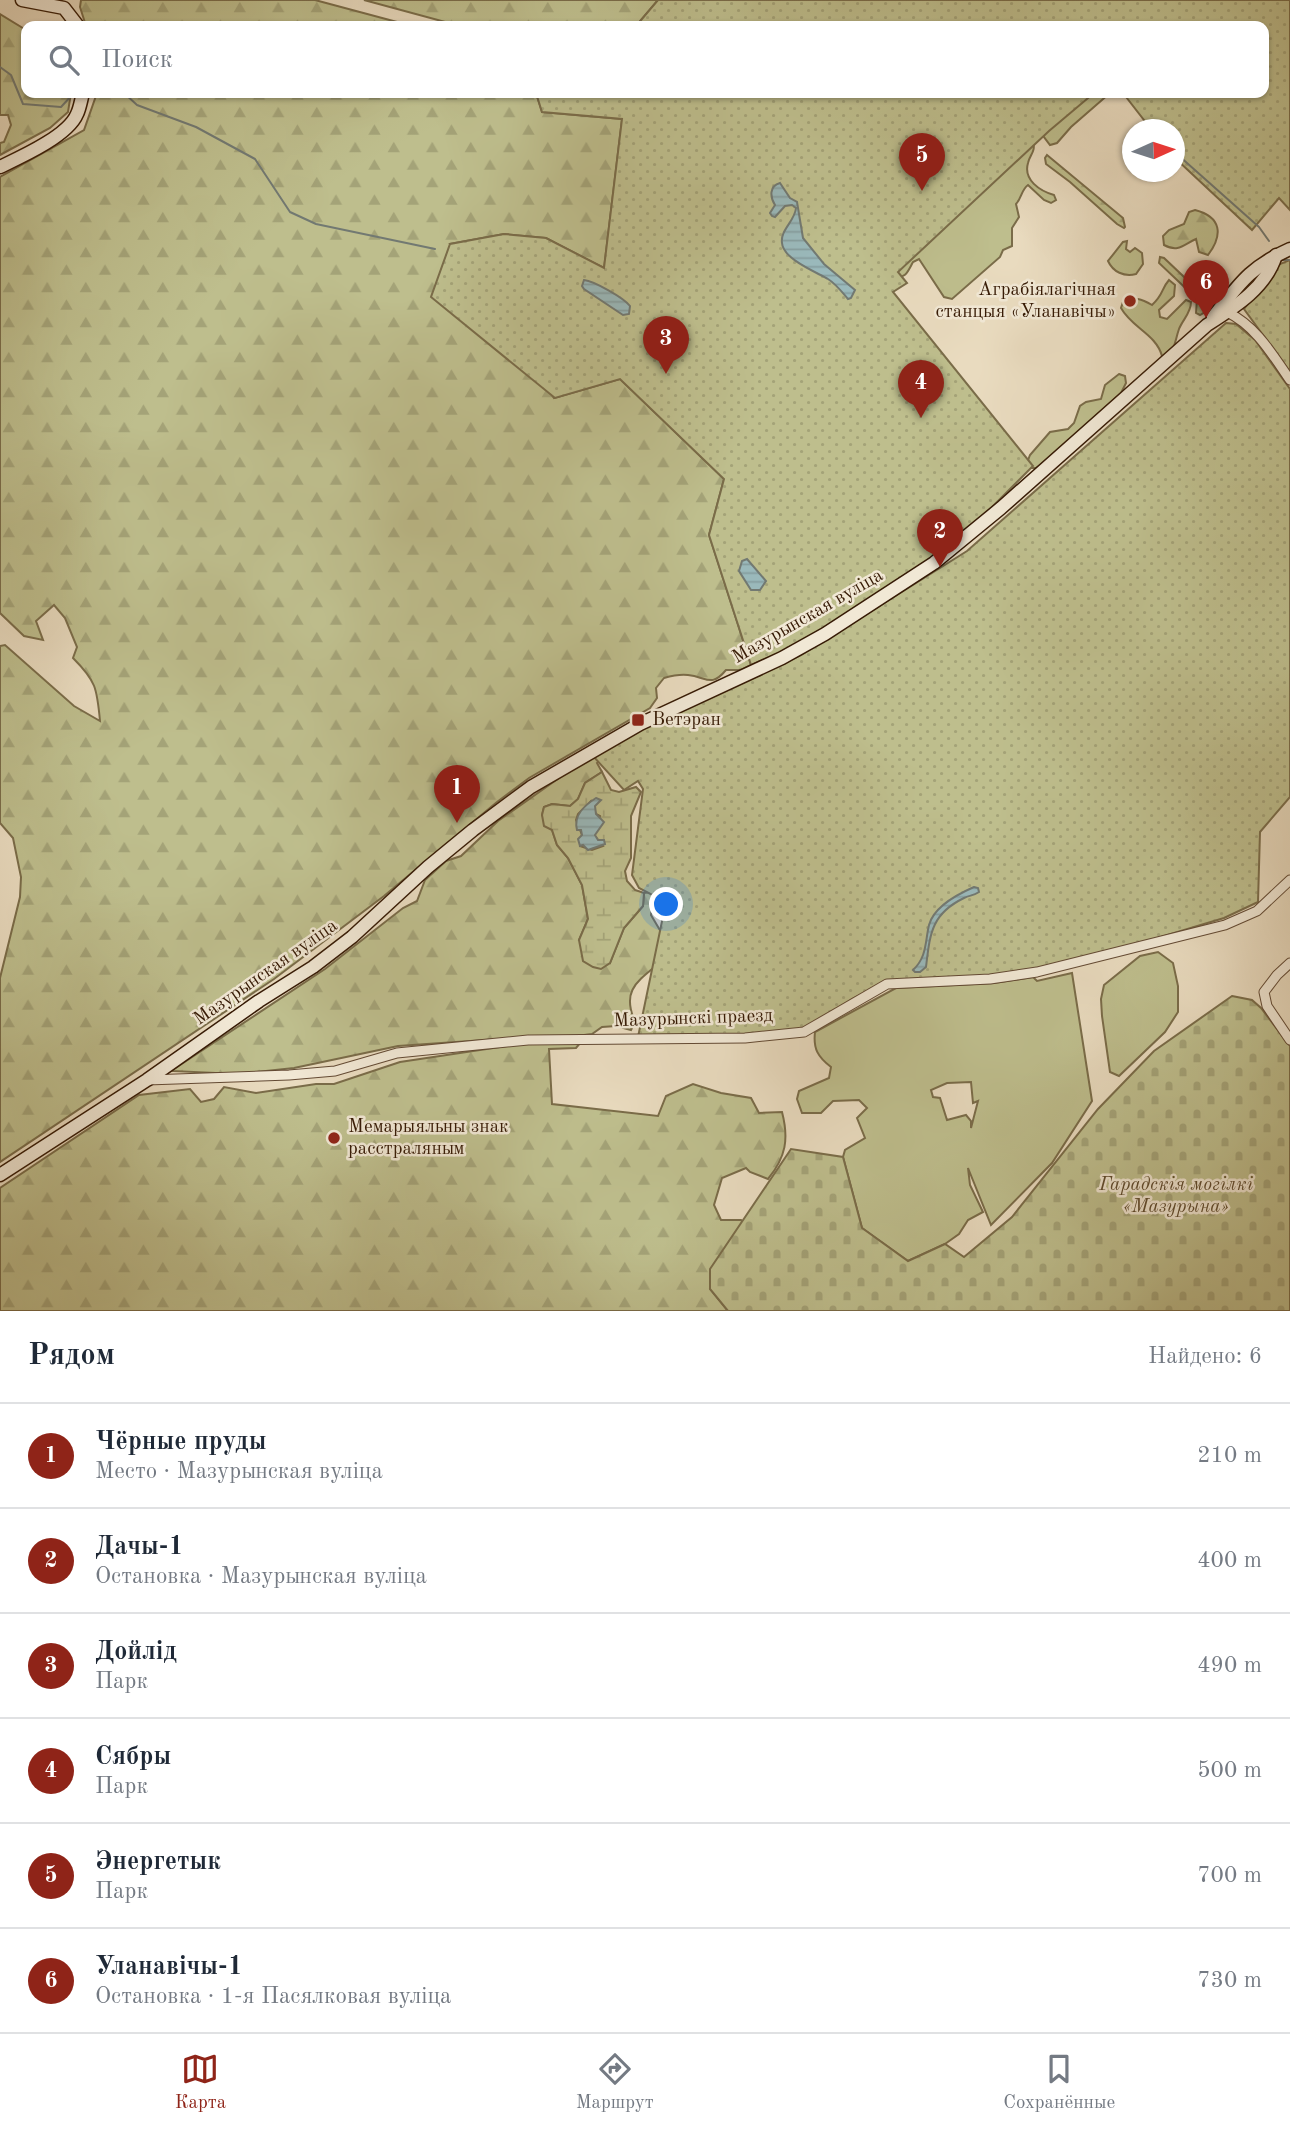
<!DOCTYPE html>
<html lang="ru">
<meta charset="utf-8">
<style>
body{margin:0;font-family:"Old Standard TT",serif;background:#f6f6f7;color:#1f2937}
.compass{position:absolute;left:1122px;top:119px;width:63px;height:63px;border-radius:50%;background:#fff;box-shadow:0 2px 5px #0004;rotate:87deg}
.you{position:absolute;left:667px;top:905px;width:24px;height:24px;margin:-18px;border:5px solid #fff;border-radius:50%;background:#1a73e8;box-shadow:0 0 0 10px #1a73e833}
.badge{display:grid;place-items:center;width:46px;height:46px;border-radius:50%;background:#8f2418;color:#fff;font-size:23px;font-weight:700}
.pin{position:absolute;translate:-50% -58px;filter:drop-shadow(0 2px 4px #0008)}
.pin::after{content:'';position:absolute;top:37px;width:24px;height:21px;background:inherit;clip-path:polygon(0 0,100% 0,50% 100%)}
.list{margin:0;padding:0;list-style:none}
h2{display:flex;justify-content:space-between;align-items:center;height:91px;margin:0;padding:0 28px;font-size:30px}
h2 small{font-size:23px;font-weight:400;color:#747a83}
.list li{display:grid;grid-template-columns:46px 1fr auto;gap:21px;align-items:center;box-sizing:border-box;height:105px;padding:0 28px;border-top:2px solid #e0e1e3}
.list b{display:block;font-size:26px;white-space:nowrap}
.list p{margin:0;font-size:23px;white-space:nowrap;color:#747a83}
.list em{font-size:23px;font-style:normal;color:#747a83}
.icon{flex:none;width:38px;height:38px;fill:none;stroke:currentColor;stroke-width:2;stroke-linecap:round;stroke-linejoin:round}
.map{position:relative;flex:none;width:1290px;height:1311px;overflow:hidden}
.search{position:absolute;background:#fff;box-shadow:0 2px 5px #0004;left:21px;right:21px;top:21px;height:77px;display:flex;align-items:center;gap:18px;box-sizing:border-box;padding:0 24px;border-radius:14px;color:#747a83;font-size:26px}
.sheet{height:721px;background:#fff}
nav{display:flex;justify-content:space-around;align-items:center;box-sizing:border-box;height:98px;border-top:2px solid #e0e1e3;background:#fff;font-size:19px;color:#747a83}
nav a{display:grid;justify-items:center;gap:4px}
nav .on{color:#8f2418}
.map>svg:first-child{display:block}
.grass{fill:#bebe8d;stroke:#7a6c49;stroke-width:2;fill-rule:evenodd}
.forest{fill:url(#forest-firs);stroke:#7a6c49;stroke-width:2}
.wetland{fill:url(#wetland-marsh);stroke:#7a6c49;stroke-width:2;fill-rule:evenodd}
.cemetery{fill:url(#cemetery-stones);stroke:#7a6c49;stroke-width:2}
.garden{fill:url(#garden-dots);stroke:#7a6c49;stroke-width:2}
.water{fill:url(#water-rules);stroke:#727972;stroke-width:2}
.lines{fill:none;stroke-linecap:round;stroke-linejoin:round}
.stream{stroke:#727972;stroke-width:2}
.street-casing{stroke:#634a34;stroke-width:11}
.secondary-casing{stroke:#361a05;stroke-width:15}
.street{stroke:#f1e8d5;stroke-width:9}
.secondary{stroke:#f1e8d5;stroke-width:12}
.poi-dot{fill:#8f2418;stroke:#f1e8d5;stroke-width:2.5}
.labels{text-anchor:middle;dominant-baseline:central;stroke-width:5;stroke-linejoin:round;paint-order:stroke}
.poi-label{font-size:19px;fill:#361a05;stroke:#f1e8d5;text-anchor:start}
.street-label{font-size:19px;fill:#361a05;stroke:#f1e8d5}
.park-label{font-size:19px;font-style:italic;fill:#5f4b2e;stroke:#f1e8d5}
</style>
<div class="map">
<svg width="1290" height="1311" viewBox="0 0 1290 1311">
<defs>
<pattern id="forest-firs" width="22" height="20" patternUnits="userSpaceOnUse" patternTransform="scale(1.75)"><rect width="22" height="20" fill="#bebe8d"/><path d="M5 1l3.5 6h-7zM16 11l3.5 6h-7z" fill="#a4a378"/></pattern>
<pattern id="wetland-marsh" width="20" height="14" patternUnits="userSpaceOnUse" patternTransform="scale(1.75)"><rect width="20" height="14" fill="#bebe8d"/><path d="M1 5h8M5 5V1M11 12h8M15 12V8" fill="none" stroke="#a4a378"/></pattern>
<pattern id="cemetery-stones" width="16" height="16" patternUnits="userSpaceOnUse" patternTransform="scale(1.75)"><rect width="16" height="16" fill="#bebe8d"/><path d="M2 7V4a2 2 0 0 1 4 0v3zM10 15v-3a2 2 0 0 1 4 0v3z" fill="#a4a378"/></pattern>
<pattern id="garden-dots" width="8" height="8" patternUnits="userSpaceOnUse" patternTransform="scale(1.75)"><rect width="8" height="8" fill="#bebe8d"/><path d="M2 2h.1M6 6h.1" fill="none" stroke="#a4a378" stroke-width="1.8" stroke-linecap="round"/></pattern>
<pattern id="water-rules" width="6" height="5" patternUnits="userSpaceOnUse" patternTransform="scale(1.75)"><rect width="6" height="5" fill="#9ab9bb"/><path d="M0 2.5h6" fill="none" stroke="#859e9f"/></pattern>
</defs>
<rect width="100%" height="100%" fill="#e9dbbf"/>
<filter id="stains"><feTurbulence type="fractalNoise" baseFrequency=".00286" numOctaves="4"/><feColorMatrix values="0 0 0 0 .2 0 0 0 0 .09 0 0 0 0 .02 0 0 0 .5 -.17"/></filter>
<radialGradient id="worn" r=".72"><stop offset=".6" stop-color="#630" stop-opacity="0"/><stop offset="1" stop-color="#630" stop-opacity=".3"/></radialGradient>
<!-- grass -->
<g class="grass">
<polygon points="1089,93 1110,93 1071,127 1057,143 1050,145 1044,137 1043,131"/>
<path d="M 1033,141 C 1036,152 1030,154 1028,163 C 1023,180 1040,191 1054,195 L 1056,200 L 1051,203 L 1044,200 L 1028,185 C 1021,190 1022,198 1016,204 L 1019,217 L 1012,228 L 1012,246 L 1003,250 L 1000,257 L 952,299 L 944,297 L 919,259 L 913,262 C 908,271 906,279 894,277 L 898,263 Z"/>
<path d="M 1127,241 L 1126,249 L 1130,252 L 1135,248 L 1142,253 L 1143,264 L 1136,274 C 1124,277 1113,272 1108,261 L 1123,242 Z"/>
<path d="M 1169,280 L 1175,285 L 1174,296 L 1159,310 L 1160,317 L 1167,319 L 1186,300 L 1191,302 C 1191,313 1183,319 1179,329 C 1175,340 1176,347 1168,357 L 1162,356 C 1156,334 1132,328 1121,308 L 1123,302 C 1134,296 1142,299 1152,305 C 1164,294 1161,289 1169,280 Z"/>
<polygon points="1119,374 1125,376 1126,383 1121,393 1047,460 1036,468 1029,468 1027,463 1030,455 1050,432 1068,429 1074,423 1080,406 1086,402 1101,399 1105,385"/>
<polygon points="1158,952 1173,963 1178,986 1178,1012 1165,1032 1119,1076 1110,1072 1102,1016 1101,999 1104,985 1140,956"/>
<path d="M 1072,973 L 1092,1101 L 1052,1163 L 991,1225 L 968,1168 L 970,1185 L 983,1212 L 968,1220 L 959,1234 L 945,1244 L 908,1261 L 862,1228 L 843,1157 L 845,1150 L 865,1138 L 857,1118 L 867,1108 L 859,1100 L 833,1101 L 821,1113 L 802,1113 L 797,1099 L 799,1091 L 829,1078 L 831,1067 C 818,1057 813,1049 815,1032 L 896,988 L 994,983 L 1033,977 L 1037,981 ZM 971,1082 L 973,1103 L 978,1101 L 971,1128 L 971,1121 L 966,1115 L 947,1120 L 940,1098 L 933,1097 L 931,1090 L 947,1083 Z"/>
</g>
<!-- forest -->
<g class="forest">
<polygon points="81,0 315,0 412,26 86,26 80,7"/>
<polygon points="364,0 658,0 636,26 460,26"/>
<polygon points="0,14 26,30 26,93 71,93 68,112 50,128 0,155 0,143 4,142 11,125 8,115 0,115"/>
<path d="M 97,93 L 536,93 L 542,112 L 622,119 L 604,268 L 546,238 L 504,234 L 450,244 L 554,398 L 620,379 L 724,479 L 709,535 L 751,665 L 741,670 L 726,670 C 711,688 707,677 688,675 C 680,674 671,676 664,678 L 656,688 L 657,698 L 650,708 L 529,778 L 497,802 L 384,896 L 274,979 L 0,1162 L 0,978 L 20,897 L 21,877 L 13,838 L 0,823 L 0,646 L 5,645 L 74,706 L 100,721 C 97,688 96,681 73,658 L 77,647 L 65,618 L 54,605 L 36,621 L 43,640 L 24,636 L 0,613 L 0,177 L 84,130 Z"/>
<polygon points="1047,155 1123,218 1125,227 1124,228 1117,224 1070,182 1046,164 1045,158"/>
<path d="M 1195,210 C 1222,217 1223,235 1208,255 L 1199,252 L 1196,239 C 1184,244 1179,253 1164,245 L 1163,236 L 1169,230 L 1184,224 L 1189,212 Z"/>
<polygon points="1160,257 1164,258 1202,294 1208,304 1205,312 1200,315 1196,313 1197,299 1159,263"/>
<path d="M 593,754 L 608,754 L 597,763 L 602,772 L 585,783 L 578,799 L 570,806 L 552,804 L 544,807 L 542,815 L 552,830 L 557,845 L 568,858 L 582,885 L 588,919 L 579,940 L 610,963 L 624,928 L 643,906 L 644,893 L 665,890 L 668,905 L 661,904 L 652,907 L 651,915 L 661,932 L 657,965 C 635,983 622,992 635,1022 L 631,1030 L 616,1026 L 602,1027 L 592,1034 L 568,1037 L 527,1037 L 398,1046 L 294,1068 L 238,1074 L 171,1071 L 325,969 L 403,908 L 417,901 L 425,880 L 446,861 L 461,856 L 498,821 Z"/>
<path d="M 581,1042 L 576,1048 L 549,1049 L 552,1104 L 658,1116 L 666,1096 L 693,1084 L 721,1093 L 751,1098 L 759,1113 L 782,1112 C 789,1139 786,1157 768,1179 L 750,1172 L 746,1168 L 722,1178 L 714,1205 L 721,1220 L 741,1220 L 747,1228 L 710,1289 L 728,1311 L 0,1311 L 0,1188 L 139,1095 L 190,1089 L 201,1102 L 214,1099 L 224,1087 L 256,1093 L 316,1084 L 334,1084 L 400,1062 L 527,1043 Z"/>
</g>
<!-- wetland -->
<path class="wetland" d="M 602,772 L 611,790 L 619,792 L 636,787 L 641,792 L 631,816 L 631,858 L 625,871 L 627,881 L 635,890 L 644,893 L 643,906 L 624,928 L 610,963 L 601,969 L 593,967 L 583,961 L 579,940 L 588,919 L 582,885 L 568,858 L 557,845 L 552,830 L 544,826 L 542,815 L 544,807 L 552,804 L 570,806 L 578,799 L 585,783 ZM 591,801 L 596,814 L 600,816 L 594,835 L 603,846 L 592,850 L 580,846 L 582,835 L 576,820 L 578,814 Z"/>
<!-- cemetery -->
<polygon class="cemetery" points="1232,996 1252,1000 1261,1008 1290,1046 1290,1311 728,1311 710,1289 710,1269 791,1149 843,1157 862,1228 908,1261 945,1244 964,1257 1012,1217 1098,1109 1154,1051"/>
<!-- garden -->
<g class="garden">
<polygon points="658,0 1290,0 1290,210 1279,198 1252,230 1175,158 1174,130 1151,129 1123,93 1264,93 1264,26 636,26"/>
<polygon points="536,93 1094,93 1049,131 898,272 907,283 893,292 1033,466 962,537 918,569 823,629 780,653 751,665 709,535 724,479 620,379 555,398 431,297 450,244 504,234 546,238 604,268 622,119 542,112"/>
<polygon points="1290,260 1290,372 1244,309 1280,264"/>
<polygon points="1226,323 1236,324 1255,340 1290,389 1290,797 1260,832 1258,902 1224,918 1111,952 1035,970 874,988 852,999 804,1031 744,1037 638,1037 666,902 639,888 632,875 643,789 638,781 624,790 593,756 661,719 801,655 967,551"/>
</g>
<!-- water -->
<g class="water">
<path d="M 780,183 L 790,198 L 797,202 L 803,238 L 824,264 L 855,290 L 851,298 L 848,299 C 842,292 836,284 828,279 C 816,272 783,259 782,243 C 780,230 795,221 796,208 L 792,205 L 785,206 L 775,217 L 772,216 L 770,213 L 775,205 C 770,197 769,186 780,183 Z"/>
<path d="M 584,280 C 594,281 624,298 630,306 L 629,314 L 623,315 L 584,289 L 582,286 Z"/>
<polygon points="747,559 766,581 760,590 751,590 739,571 742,561"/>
<path d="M 596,798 L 601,800 L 595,806 L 596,814 L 604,822 L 595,835 L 598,840 L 604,840 L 605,844 L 588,850 L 583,845 L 580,846 L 578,839 L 582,835 L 581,830 L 577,830 C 573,815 585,805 596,798 Z"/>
<path d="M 974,887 L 978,888 L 979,892 C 973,896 970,895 964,898 C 931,914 930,934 926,967 L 920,972 L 915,972 L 913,970 C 927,957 925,942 929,925 C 934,906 958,894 974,887 Z"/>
</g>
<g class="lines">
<!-- stream -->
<g class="stream">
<polyline points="0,67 11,75 23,104 61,107 74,93"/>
<polyline points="124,93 137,105 196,127 255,159 290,212 316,224 435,249"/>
<polyline points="1178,155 1259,227 1269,241"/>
<polyline points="1283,260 1290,260"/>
</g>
<defs>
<g id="street">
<path d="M 1227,312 C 1256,326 1272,354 1290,380"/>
<polyline points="1290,963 1277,975 1264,992 1267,1006 1290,1040"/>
<polyline points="147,1080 289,1075 335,1071 397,1053 528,1040 745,1038 804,1032 887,984 990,979 1037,972 1225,925 1257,911 1290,880"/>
</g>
<g id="secondary">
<polyline points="22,0 64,8 78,26"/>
<path d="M 0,167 C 21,157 68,136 77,114 C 80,108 81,100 83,93"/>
<path d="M 1213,317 C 1240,283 1250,267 1290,249"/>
<path d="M 0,1175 L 147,1080 L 259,1001 L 313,967 L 352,937 L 428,867 L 473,830 L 531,787 L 640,724 L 782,658 L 825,634 L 934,563 L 1001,508 L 1207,325 C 1235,307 1266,288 1276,255"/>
</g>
</defs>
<!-- street casing -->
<use href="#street" class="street-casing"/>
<!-- secondary casing -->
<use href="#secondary" class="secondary-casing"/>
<!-- street -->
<use href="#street" class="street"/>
<!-- secondary -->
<use href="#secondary" class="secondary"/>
</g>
<!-- markers -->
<g class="poi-dot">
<circle cx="1130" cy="301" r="7"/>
<rect x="631" y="713" width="14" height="14" rx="3.5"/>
<circle cx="334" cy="1138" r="7"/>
</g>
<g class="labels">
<!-- poi labels -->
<g class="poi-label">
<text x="1116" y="290" text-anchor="end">Аграбіялагічная<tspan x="1116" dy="22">станцыя «Уланавічы»</tspan></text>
<text x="652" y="720">Ветэран</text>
<text x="348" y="1127">Мемарыяльны знак<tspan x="348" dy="22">расстраляным</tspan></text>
</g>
<!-- street labels -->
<g class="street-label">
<text transform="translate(808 617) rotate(-30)">Мазурынская вуліца</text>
<text transform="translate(266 973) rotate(-35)">Мазурынская вуліца</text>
<text transform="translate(693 1019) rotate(-2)">Мазурынскі праезд</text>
</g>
<!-- park labels -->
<g class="park-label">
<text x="1176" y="1185">Гарадскія могілкі<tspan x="1176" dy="22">«Мазурына»</tspan></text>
</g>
</g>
<rect width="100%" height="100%" filter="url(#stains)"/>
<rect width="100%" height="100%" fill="url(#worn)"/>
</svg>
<svg class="compass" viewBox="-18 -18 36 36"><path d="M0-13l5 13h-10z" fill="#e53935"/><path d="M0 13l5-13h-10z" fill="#747a83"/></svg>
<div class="you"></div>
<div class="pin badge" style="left:457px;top:823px">1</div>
<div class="pin badge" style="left:940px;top:567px">2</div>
<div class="pin badge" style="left:666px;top:374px">3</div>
<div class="pin badge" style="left:921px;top:418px">4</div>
<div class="pin badge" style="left:922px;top:191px">5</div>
<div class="pin badge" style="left:1206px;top:318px">6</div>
<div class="search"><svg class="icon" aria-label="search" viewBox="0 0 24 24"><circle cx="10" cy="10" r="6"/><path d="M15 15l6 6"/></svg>Поиск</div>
</div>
<section class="sheet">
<h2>Рядом<small>Найдено: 6</small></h2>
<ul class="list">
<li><span class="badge">1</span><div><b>Чёрные пруды</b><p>Место · Мазурынская вуліца</p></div><em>210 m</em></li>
<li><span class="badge">2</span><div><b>Дачы-1</b><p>Остановка · Мазурынская вуліца</p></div><em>400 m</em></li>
<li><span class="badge">3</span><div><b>Дойлід</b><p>Парк</p></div><em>490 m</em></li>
<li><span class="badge">4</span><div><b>Сябры</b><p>Парк</p></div><em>500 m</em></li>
<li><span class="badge">5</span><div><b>Энергетык</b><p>Парк</p></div><em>700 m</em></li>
<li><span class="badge">6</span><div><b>Уланавічы-1</b><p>Остановка · 1-я Пасялковая вуліца</p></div><em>730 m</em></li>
</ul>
</section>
<nav>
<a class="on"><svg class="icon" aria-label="map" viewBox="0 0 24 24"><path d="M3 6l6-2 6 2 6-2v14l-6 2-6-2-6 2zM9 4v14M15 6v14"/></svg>Карта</a>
<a><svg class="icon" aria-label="directions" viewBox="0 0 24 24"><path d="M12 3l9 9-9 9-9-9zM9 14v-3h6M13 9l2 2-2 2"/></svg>Маршрут</a>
<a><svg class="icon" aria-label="saved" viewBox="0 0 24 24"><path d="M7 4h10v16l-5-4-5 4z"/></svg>Сохранённые</a>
</nav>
